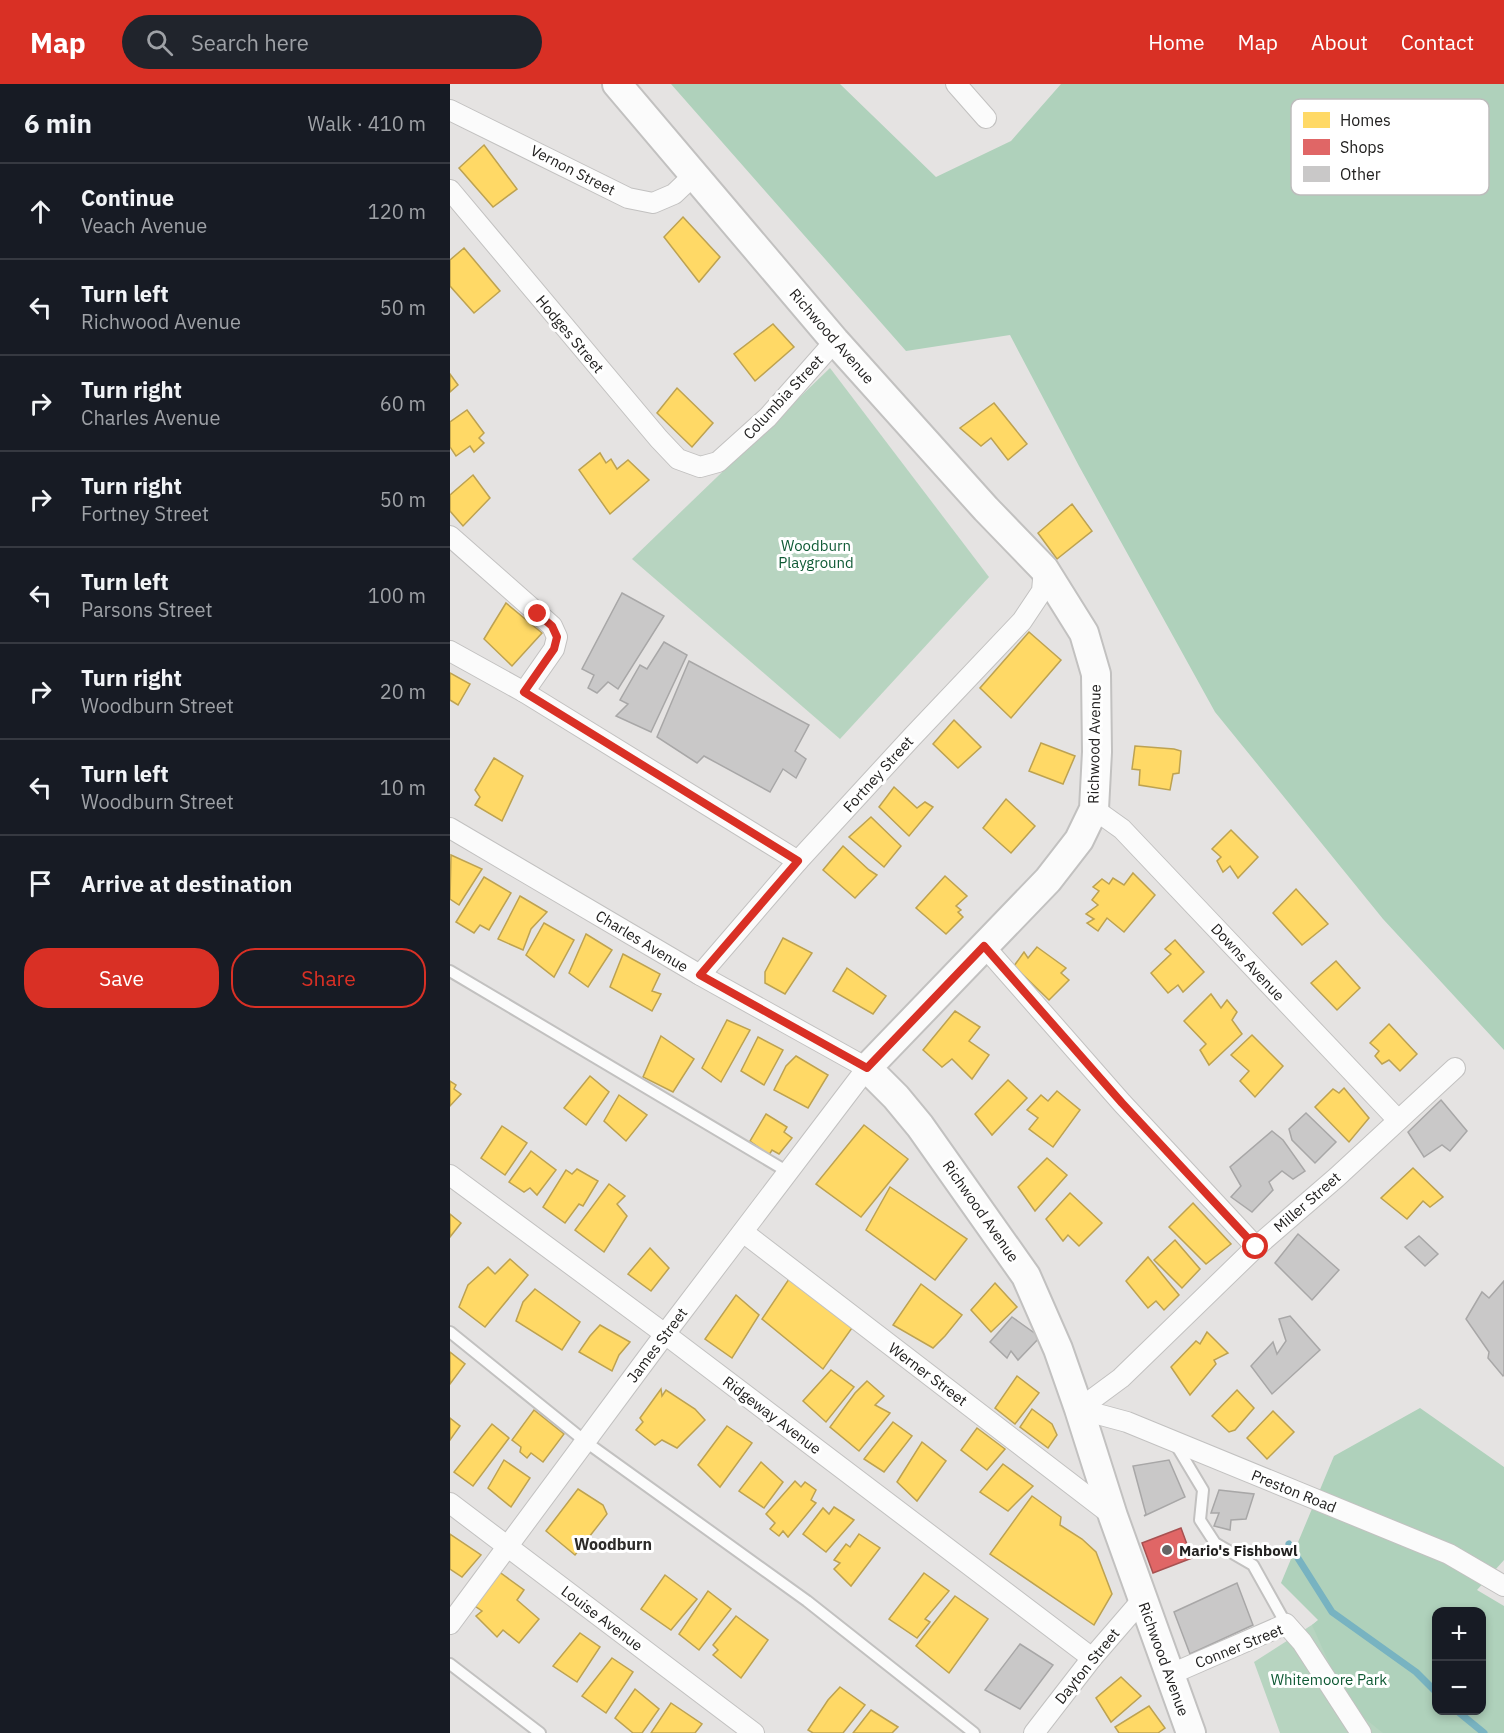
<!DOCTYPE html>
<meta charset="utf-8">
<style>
body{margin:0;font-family:"IBM Plex Sans",sans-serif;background:#20242c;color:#f1f3f6}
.controls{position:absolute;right:18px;bottom:18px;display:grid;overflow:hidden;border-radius:12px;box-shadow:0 3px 9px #0003}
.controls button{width:54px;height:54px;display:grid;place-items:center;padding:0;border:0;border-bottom:2px solid #363941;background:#171b24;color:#f1f3f6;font:30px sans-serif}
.stop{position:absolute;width:18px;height:18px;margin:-14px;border:4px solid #d93025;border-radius:50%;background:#fff}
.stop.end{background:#d93025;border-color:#fff;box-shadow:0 2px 6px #0008}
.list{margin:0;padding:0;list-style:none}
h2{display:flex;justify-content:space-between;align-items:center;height:78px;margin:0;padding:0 24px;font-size:26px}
h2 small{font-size:20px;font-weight:400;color:#9ea1a6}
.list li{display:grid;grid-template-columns:39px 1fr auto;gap:18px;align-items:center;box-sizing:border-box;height:96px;padding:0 24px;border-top:2px solid #363941}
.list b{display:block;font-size:22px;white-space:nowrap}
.list p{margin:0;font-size:20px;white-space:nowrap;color:#9ea1a6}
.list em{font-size:20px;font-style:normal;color:#9ea1a6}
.actions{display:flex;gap:12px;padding:18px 24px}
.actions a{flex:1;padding:14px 0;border:2px solid #d93025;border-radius:24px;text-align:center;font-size:21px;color:#d93025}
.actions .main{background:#d93025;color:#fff}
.icon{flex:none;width:33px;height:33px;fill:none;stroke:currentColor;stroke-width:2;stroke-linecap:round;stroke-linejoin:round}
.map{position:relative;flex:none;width:1054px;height:1649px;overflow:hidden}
header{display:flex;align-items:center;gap:36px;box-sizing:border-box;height:84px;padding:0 30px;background:#d93025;color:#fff}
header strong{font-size:28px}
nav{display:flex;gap:33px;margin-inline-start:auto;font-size:21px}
.search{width:420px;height:54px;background:#20242c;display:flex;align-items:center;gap:15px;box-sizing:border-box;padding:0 21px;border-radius:33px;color:#9ea1a6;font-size:22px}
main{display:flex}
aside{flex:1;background:#171b24}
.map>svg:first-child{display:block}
.green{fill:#b7d4c0}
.forest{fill:#afd1bb;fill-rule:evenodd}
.homes{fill:#ffd966;stroke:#bda251;stroke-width:1.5}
.shops{fill:#e06666;stroke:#a75151;stroke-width:1.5}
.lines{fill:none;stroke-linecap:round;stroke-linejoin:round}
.stream{stroke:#78b3c1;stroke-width:7}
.building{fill:#c9c8c8;stroke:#a8a7a7;stroke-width:1.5}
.lane-casing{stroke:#c2c1c0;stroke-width:14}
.street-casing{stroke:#c2c1c0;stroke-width:22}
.secondary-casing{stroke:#c2c1c0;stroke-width:32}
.lane{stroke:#fbfbfb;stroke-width:10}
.street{stroke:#fbfbfb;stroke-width:20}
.secondary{stroke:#fbfbfb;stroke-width:28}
.route{stroke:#d93025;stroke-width:8}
.poi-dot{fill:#666564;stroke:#fff;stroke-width:2}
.labels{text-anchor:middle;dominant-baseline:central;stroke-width:6;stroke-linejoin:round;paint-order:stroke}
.street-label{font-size:15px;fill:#222120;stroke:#fff}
.park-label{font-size:15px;fill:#0f5a35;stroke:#fff}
.poi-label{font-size:15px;font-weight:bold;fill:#222120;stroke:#fff;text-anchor:start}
.neighbourhood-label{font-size:16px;font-weight:bold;fill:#2d2b29;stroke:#fff}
.key{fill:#fff;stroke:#bdbcbc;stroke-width:1.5}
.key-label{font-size:16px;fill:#222120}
</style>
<header>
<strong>Map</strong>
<div class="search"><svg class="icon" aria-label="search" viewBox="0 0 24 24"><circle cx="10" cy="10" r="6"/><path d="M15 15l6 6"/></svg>Search here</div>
<nav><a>Home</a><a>Map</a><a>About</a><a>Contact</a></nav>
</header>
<main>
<aside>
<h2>6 min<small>Walk · 410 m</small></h2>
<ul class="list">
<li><svg class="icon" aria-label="ahead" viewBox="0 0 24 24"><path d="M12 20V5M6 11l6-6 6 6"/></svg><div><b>Continue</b><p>Veach Avenue</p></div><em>120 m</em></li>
<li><svg class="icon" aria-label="left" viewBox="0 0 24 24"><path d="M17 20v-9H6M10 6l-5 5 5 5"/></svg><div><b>Turn left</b><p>Richwood Avenue</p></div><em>50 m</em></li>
<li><svg class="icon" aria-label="right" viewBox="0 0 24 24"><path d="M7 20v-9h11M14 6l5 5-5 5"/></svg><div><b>Turn right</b><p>Charles Avenue</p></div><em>60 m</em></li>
<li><svg class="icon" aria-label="right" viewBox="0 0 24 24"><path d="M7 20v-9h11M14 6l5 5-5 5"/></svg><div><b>Turn right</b><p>Fortney Street</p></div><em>50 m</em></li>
<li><svg class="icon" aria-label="left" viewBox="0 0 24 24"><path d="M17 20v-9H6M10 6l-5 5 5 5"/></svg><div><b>Turn left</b><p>Parsons Street</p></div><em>100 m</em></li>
<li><svg class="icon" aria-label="right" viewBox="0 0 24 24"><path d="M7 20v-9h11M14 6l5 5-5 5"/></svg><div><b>Turn right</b><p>Woodburn Street</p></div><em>20 m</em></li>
<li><svg class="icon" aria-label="left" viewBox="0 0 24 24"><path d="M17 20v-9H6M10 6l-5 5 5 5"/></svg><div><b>Turn left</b><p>Woodburn Street</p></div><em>10 m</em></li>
<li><svg class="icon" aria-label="arrive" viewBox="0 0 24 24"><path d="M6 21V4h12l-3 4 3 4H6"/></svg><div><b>Arrive at destination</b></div></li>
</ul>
<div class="actions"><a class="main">Save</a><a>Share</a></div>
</aside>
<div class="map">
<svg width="1054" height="1649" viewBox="0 0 1054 1649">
<rect width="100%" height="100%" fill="#e5e3e2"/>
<!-- green -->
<g class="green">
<polygon points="380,284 539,493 390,655 182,475"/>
<polygon points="882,1528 986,1626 1040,1649 830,1649 804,1578"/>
</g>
<!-- forest -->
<g class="forest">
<polygon points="221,0 390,0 486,93 561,57 611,0 1054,0 1054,966 933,835 765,628 629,382 560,251 456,267"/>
<path d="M 970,1324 L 1054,1383 L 1054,1476 L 1027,1506 L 1054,1522 L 1054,1649 L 933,1649 L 898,1621 L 862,1541 L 868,1536 L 831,1499 L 884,1372 ZM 986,1528 L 1032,1528 L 1032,1626 L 986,1626 Z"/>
</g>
<!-- homes -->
<g class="homes">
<polygon points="34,61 67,105 43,123 9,84"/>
<polygon points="233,133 270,173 249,198 214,153"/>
<polygon points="14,164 50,207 24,229 0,202 0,176"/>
<polygon points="323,240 344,263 305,297 284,270"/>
<polygon points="0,290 8,301 0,308"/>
<polygon points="227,304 263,339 242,363 207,329"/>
<polygon points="544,319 577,360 558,376 541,354 531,362 510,344"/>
<polygon points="17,326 34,349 29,354 34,359 24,368 20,362 6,372 0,363 0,338"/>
<polygon points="150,369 156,379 161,375 167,385 178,376 199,396 160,430 129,386"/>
<polygon points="23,391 40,414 13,442 0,427 0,411"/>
<polygon points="622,420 642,447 607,475 588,449"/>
<polygon points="56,519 92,549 62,582 34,555"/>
<polygon points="579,548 611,576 561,634 530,604"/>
<polygon points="0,589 20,600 8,621 0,616"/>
<polygon points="504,636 531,663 508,684 483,660"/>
<polygon points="591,659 625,672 613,700 579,687"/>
<polygon points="685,662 724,665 731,667 729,689 723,690 720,706 689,701 690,686 682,685"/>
<polygon points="44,674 73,692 52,737 25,721 30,713 25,706"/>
<polygon points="444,703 467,724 475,718 483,723 459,752 429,723"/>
<polygon points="556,715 585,742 561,769 533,744"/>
<polygon points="421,733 451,762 434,783 399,753"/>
<polygon points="781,746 808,773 788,794 780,782 773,788 767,777 771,773 762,765"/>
<polygon points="393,762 419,786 427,791 405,814 373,786"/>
<polygon points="1,771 32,785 9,821 0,815"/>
<polygon points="683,789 705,811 674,848 657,834 648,847 637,839 644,835 636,830 648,821 642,816 649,807 643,803 652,795 659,800 663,794 674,801"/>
<polygon points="495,792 517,812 506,822 511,826 508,828 513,833 496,850 466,824"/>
<polygon points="34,793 61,809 39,846 30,841 24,849 6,838"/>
<polygon points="846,805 878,840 852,861 823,829"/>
<polygon points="70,812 97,828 81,845 73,866 48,855"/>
<polygon points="94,839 124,856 104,893 76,871"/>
<polygon points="136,850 162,866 138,903 119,889"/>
<polygon points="333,854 362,869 335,910 315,899 315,888"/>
<polygon points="725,856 754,888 733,908 728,901 718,909 701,889 721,870 715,865"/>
<polygon points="587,863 616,884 611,889 619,896 599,916 564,882 574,868 578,874"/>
<polygon points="173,870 210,890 202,907 211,910 202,927 160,903"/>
<polygon points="886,877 910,904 887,926 861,899"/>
<polygon points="397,884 436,912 423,930 383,907"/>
<polygon points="761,910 771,924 777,916 787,928 782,936 792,950 759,981 750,966 756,960 734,937"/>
<polygon points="505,927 530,943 519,957 539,971 522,995 502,975 492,983 473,966"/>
<polygon points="277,936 300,946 271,998 252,984"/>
<polygon points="939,940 967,970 950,987 939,976 932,980 925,972 929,967 920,959"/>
<polygon points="802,951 833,982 805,1013 790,997 799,987 781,971"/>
<polygon points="211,952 244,975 223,1008 193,993"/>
<polygon points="308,953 333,966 314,1001 291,987"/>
<polygon points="346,972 378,991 358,1024 324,1006 336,982"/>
<polygon points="140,992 159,1008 136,1041 114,1024"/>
<polygon points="558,996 577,1014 542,1051 525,1030"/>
<polygon points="0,997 6,1001 4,1005 11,1010 0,1022"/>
<polygon points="894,1004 919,1034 899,1058 865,1023 883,1005 889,1009"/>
<polygon points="607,1007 630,1026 603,1063 579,1045 588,1034 577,1026 591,1011 598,1017"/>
<polygon points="169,1011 197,1031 176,1057 154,1037"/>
<polygon points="316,1030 337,1043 334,1048 342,1054 329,1070 322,1066 319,1071 300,1057"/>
<polygon points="414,1041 458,1075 411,1133 366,1100"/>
<polygon points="52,1042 77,1059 55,1091 31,1074"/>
<polygon points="81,1067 106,1086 87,1111 80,1104 74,1108 59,1098"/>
<polygon points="597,1074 617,1091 585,1127 568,1103"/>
<polygon points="963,1084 993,1113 980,1123 973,1117 957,1135 931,1114"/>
<polygon points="127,1085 148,1097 133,1122 129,1120 115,1139 93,1123 116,1086 122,1090"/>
<polygon points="159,1100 175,1112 167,1120 177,1132 154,1168 125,1146"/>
<polygon points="440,1103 517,1155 485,1196 416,1146"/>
<polygon points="620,1109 652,1139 629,1162 618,1151 613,1157 596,1135"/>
<polygon points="743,1119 781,1160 756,1180 719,1143"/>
<polygon points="0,1130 11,1139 0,1153"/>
<polygon points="725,1156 750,1185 732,1204 704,1176"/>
<polygon points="200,1164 219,1184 201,1207 178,1190"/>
<polygon points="698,1173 729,1211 714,1226 706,1217 698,1224 676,1197"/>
<polygon points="60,1175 78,1191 35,1243 9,1223 18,1201 38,1183 45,1190"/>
<polygon points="339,1195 402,1244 373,1285 312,1235"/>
<polygon points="545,1199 567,1223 541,1248 521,1226"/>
<polygon points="471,1200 512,1231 495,1252 483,1264 443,1241"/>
<polygon points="85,1205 130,1238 112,1266 66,1237 73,1218"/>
<polygon points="286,1211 309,1231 282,1274 255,1255"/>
<polygon points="150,1241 180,1258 169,1271 162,1287 129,1268 140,1252"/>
<polygon points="757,1248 778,1269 764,1276 766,1280 740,1311 721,1283 746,1257 750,1260"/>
<polygon points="0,1268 15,1280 0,1300"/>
<polygon points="381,1286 404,1303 376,1338 353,1317"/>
<polygon points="567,1292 589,1309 565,1340 545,1324"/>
<polygon points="417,1297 434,1312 425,1321 440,1329 409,1367 380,1343 405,1309"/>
<polygon points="211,1305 212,1312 216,1306 245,1325 255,1336 227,1364 212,1356 205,1361 186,1346 193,1338 190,1334"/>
<polygon points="787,1306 804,1324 785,1346 779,1348 762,1332"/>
<polygon points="582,1325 602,1340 607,1351 598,1364 570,1343"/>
<polygon points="84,1326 114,1350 93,1378 81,1369 77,1374 70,1368 71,1363 62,1356"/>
<polygon points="823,1327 844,1348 817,1375 797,1354"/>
<polygon points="0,1334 10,1342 0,1356"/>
<polygon points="443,1338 462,1352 434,1388 414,1375"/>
<polygon points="42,1340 59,1354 23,1402 4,1388"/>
<polygon points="277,1342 302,1359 270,1403 248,1381"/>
<polygon points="527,1344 555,1365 537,1386 511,1366"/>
<polygon points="472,1358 496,1377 467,1417 447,1398"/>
<polygon points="54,1376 80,1394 61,1423 38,1404"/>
<polygon points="311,1378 333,1398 314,1424 289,1407"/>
<polygon points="553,1380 583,1402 558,1427 530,1408"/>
<polygon points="345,1397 351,1403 355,1398 366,1406 361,1416 366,1419 338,1453 333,1447 329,1452 320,1445 325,1439 316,1430"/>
<polygon points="128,1405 153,1421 157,1430 125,1471 96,1447"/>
<polygon points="582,1412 611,1433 610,1441 632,1455 646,1468 662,1510 644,1541 540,1470"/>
<polygon points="384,1423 404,1436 376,1468 353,1450 373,1424 379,1430"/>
<polygon points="0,1450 31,1471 12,1493 0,1485"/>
<polygon points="409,1450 430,1464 401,1502 384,1485 390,1479 384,1476 396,1460 400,1463"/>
<polygon points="48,1487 74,1506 67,1516 89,1535 69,1559 53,1546 47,1553 26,1532 32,1527 22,1520"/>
<polygon points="474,1489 499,1507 475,1535 480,1538 467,1554 439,1535"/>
<polygon points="215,1491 247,1515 221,1546 191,1525"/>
<polygon points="258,1507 281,1525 249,1566 229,1550"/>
<polygon points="505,1512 538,1535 499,1589 466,1562"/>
<polygon points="286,1532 318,1556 291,1594 263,1571 268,1566 263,1561"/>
<polygon points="130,1549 150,1563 127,1598 103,1582"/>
<polygon points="162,1574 183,1588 156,1629 132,1612"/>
<polygon points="671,1593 691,1612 661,1638 646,1614"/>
<polygon points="390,1603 415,1621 393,1649 363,1649 358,1646 378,1616"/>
<polygon points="185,1605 209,1625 192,1649 183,1649 165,1634"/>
<polygon points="221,1619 252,1640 245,1649 201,1649"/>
<polygon points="699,1622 715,1644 708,1649 669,1649 665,1643"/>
<polygon points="421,1626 448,1643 442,1649 403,1649"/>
</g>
<!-- shops -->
<polygon class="shops" points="731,1444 742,1474 703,1489 692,1459"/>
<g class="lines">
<!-- stream -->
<g class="stream">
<polyline points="839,1460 882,1528 966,1588 986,1608"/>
<polyline points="1006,1626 1034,1649"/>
</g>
</g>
<!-- building -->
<g class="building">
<polygon points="172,509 214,532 168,605 158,598 147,609 138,604 144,591 132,585"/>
<polygon points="214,558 237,571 201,648 166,632 178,620 170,616 190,581 197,585"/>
<polygon points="239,577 359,641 345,667 356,675 346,694 333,685 320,708 254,672 247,679 207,653"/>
<polygon points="991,1016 1017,1047 1000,1067 992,1061 974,1073 958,1048"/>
<polygon points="856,1029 886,1058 865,1079 842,1056 839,1045"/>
<polygon points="822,1047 833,1056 855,1087 843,1095 832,1087 819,1098 823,1106 802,1128 781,1113 791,1102 780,1083"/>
<polygon points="848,1150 889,1186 862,1216 825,1179"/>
<polygon points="969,1152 988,1170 975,1182 955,1163"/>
<polygon points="1054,1197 1054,1291 1053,1292 1038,1274 1039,1268 1016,1235 1032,1208 1039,1214"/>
<polygon points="840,1232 870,1266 822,1310 801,1282 823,1258 827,1270 836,1257 829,1235"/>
<polygon points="562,1233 590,1253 568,1276 561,1267 557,1274 540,1258"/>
<polygon points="719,1376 735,1413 694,1432 696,1430 683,1382"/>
<polygon points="769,1406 804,1410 796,1435 781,1436 780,1446 764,1442 769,1429 761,1429"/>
<polygon points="787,1499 803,1541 740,1570 724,1528"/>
<polygon points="570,1560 603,1581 570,1625 535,1606"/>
</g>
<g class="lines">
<defs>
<g id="lane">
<polyline points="0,887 338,1088"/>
<polyline points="0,1248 136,1358 357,1517 524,1649"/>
<polyline points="726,1361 753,1406 750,1436 765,1459 803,1481 836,1540"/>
<polyline points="0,1580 90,1649"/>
</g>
<g id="street">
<polyline points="506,0 536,34"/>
<polyline points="0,26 178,114 203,119 224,110 244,91"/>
<polyline points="0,106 209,355 228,375 250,383 268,378 318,333 385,257"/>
<polyline points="0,452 102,542 107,553 104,565 74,608"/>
<polyline points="0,567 74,608 348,777"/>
<polyline points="644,725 672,745 948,1036"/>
<polyline points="0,744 250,891 417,984 215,1250 0,1540"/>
<polyline points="534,862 672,1019 806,1163"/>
<polyline points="250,891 348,777 462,653 572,537 592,507 594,485"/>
<polyline points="0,1091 215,1250 642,1574"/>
<polyline points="293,1148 663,1432"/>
<polyline points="629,1325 671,1294 806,1163 887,1093 1005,984"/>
<polyline points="629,1325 677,1338 999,1470 1054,1502"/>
<polyline points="0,1419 304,1649"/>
<polyline points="719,1591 836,1540 852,1558 911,1649"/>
<polyline points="584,1649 642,1574 692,1516"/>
</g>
<polyline id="secondary" points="167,0 385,257 536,425 594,485 634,549 646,590 647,668 644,725 629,756 598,796 417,984 446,1013 470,1042 576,1192 608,1265 629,1325 663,1432 741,1649"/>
</defs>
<!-- lane casing -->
<use href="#lane" class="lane-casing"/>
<!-- street casing -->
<use href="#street" class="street-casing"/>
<!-- secondary casing -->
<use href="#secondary" class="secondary-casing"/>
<!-- lane -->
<use href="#lane" class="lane"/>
<!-- street -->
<use href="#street" class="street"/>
<!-- secondary -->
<use href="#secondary" class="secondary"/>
</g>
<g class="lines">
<!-- route -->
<polyline class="route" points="88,530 102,542 107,553 104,565 74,608 348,777 250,891 417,984 534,862 672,1019 806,1163"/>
</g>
<!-- markers -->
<circle class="poi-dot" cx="717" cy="1466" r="6"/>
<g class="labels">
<!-- street labels -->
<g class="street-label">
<text transform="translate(123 86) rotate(27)">Vernon Street</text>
<text transform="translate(120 250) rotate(50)">Hodges Street</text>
<text transform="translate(382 252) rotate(49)">Richwood Avenue</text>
<text transform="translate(333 313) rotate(-47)">Columbia Street</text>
<text transform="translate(644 660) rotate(-89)">Richwood Avenue</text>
<text transform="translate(428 690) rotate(-48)">Fortney Street</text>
<text transform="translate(192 857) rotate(31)">Charles Avenue</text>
<text transform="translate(798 878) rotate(47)">Downs Avenue</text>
<text transform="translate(857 1118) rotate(-41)">Miller Street</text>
<text transform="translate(531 1127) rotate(55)">Richwood Avenue</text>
<text transform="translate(207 1261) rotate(-53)">James Street</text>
<text transform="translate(478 1290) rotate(37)">Werner Street</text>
<text transform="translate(322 1331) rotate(37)">Ridgeway Avenue</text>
<text transform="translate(844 1407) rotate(22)">Preston Road</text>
<text transform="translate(152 1534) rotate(37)">Louise Avenue</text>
<text transform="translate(789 1562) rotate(-22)">Conner Street</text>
<text transform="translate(714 1575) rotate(70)">Richwood Avenue</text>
<text transform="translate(637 1582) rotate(-51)">Dayton Street</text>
</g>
<!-- park labels -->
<g class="park-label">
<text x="366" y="461">Woodburn<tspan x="366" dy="17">Playground</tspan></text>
<text x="879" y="1595">Whitemoore Park</text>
</g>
<!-- poi labels -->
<g class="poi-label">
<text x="729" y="1466">Mario's Fishbowl</text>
</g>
<!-- neighbourhood labels -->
<g class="neighbourhood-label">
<text x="163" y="1460">Woodburn</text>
</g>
</g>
<!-- legend -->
<rect x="841" y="15" width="198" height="96" rx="9" class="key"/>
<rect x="853" y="28" width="27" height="16" fill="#ffd966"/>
<rect x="853" y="55" width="27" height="16" fill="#e06666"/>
<rect x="853" y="82" width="27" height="16" fill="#c9c8c8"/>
<g class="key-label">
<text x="890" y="42">Homes</text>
<text x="890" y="69">Shops</text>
<text x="890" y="96">Other</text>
</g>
</svg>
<div class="controls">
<button>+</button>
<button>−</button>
</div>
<div class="stop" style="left:806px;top:1163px"></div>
<div class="stop end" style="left:88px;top:530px"></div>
</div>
</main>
